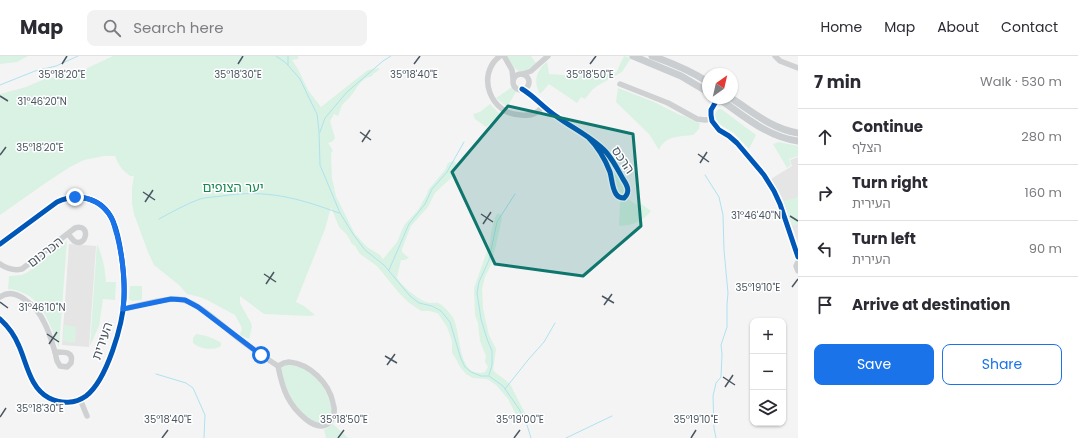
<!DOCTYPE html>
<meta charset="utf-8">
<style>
body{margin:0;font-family:Poppins,"Noto Sans Hebrew",sans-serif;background:#f2f2f3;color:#2b2b33}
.controls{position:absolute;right:12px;bottom:12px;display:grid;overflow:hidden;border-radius:8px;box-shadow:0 1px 3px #0004}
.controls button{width:36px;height:36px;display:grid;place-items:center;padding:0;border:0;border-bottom:1px solid #e1e1e2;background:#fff;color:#2b2b33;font:20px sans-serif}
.compass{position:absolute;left:702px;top:12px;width:36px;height:36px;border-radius:50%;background:#fff;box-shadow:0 1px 3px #0004;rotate:34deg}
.stop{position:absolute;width:12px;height:12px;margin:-9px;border:3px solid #1a73e8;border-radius:50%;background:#fff}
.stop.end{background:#1a73e8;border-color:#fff;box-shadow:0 1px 4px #0008}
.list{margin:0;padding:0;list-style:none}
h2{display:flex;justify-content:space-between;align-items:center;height:52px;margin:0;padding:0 16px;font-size:17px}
h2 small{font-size:13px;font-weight:400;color:#7c7c81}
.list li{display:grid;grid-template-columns:26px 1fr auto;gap:12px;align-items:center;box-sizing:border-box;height:56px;padding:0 16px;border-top:1px solid #e1e1e2}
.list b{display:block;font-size:15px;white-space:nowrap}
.list p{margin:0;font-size:13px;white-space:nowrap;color:#7c7c81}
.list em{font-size:13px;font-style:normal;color:#7c7c81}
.actions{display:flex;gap:8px;padding:12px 16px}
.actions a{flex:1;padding:9px 0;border:1px solid #1a73e8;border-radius:8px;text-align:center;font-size:14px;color:#1a73e8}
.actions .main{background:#1a73e8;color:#fff}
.icon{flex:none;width:22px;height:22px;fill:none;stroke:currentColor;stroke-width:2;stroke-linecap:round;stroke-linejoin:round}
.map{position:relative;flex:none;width:798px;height:382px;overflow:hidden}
header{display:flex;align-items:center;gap:24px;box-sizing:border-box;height:56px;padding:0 20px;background:#fff;border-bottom:1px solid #e1e1e2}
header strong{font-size:19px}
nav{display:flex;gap:22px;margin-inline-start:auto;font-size:14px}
.search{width:280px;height:36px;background:#f2f2f3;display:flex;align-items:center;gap:10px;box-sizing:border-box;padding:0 14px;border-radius:8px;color:#7c7c81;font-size:15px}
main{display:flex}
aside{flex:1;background:#fff}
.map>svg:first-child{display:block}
.education{fill:#e6e5e6}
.green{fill:#d9f2e3}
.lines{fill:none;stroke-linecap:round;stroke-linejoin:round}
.stream{stroke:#aee2f0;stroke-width:1}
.minor{stroke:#ced0d2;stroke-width:5.5}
.major{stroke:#caced1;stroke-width:7}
.cycleway-casing{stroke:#fff;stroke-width:8}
.cycleway{stroke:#0057b8;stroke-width:5}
.route{stroke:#1a73e8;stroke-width:5}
.marked{fill:#0f766e;fill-opacity:0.2;stroke:#0f766e;stroke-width:3;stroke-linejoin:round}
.ticks{fill:none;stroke:#4a5661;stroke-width:1.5}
.labels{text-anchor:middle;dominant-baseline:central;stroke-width:3;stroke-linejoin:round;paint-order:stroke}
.street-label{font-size:13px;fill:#4a5661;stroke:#fff}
.park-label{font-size:13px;fill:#17864f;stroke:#fff}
.ticks-label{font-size:10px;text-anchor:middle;fill:#4a5661;stroke:#fff;stroke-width:3;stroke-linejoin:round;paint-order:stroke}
</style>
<header>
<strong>Map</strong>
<div class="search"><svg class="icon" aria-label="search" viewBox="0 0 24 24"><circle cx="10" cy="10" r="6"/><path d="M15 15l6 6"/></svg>Search here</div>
<nav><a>Home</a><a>Map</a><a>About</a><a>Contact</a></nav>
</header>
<main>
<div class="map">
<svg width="798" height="382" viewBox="0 0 798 382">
<rect width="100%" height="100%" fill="#f4f4f4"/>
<!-- education -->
<g class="education">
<polygon points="798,101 798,187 782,142 771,123 792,110 790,104"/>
<polygon points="69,188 96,190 89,291 62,289"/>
</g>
<!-- green -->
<g class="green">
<polygon points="0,0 28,0 17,6 0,8"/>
<path d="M 113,0 L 298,0 L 298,3 L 292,4 L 298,13 L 308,34 L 321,51 L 364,17 L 368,14 L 379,12 L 379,14 L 373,18 L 372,20 L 366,22 L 360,27 L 351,40 L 342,49 L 338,60 L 334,58 L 330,65 L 335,82 L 333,85 L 327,88 L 329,88 L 333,95 L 331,97 L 332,122 L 336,140 L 355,178 L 367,191 L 380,199 L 383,203 L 397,186 L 402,174 L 405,168 L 418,154 L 426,140 L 429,133 L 445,114 L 448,107 L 453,105 L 456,107 L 456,112 L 452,121 L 435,137 L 428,151 L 411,170 L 402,193 L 402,196 L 409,202 L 405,204 L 401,204 L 397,221 C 399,228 419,244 426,246 C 430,248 434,246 438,247 C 443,249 449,256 452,260 C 462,274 456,324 485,316 L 488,311 L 485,306 L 486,300 L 480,285 L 478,267 L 475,259 L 474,232 L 490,187 L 491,177 L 495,161 L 498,157 L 501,159 L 502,163 L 495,194 L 491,209 L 485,221 L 482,233 L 483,252 L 486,266 L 489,279 L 496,293 L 493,314 C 499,321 510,324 513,334 L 526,359 L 518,363 L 508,343 L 496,329 L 487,323 L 473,322 L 466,318 L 460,311 L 456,303 L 452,297 L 452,285 L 447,271 L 439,259 L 437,257 L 429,255 L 421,255 L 408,246 L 399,237 L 377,210 L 360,198 L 355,190 L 352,188 L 347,179 L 339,171 L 331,151 L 325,173 L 296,246 L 304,250 L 315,259 L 309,260 L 264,258 L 240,240 L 240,247 L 251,267 L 252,271 L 249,283 L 240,279 L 242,272 L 235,259 L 207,244 L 200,241 L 187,238 L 179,229 L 154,209 L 148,196 L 134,158 L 132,147 L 132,132 L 134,120 L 130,120 C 127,117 125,116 122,113 C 119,109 117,105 115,100 L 104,100 L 84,104 L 70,111 L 47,126 L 0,159 L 0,38 L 26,31 L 45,23 L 77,17 Z"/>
<path d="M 506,0 L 531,0 L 536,7 C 520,21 516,16 506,0 Z"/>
<path d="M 624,0 L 631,2 L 622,16 L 597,30 L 592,34 L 585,43 L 581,41 L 577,47 L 549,28 L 540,38 C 533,26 536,14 547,6 L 549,18 L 580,20 L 601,13 L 616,17 Z"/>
<polygon points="512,31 516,36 507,51 496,42"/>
<path d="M 618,32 L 654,46 L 680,59 C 687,60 693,66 700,67 L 699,73 L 693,79 C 680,81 665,79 659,94 L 649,78 L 616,46 Z"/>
<polygon points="490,48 501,59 486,71 475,63 473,58 480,56"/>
<path d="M 719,53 L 721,53 L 756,79 L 749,93 C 744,88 739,82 734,77 C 727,72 706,64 719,53 Z"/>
<polygon points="779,86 798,90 798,100 789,103 791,109 787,112 773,88"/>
<polygon points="603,95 609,103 627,134 623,140 617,137"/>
<polygon points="798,141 798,168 792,170 784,145"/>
<path d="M 627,142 L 638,150 L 640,147 L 651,155 C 643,165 632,170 619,170 L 620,144 Z"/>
<path d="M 67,185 L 59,291 C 48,264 41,236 8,233 L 9,220 L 22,219 L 28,216 Z"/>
<path d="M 97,188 C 103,201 105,213 106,226 L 116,226 L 115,244 L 103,243 L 99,270 L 90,290 Z"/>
<polygon points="130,230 142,230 142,244 132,245 129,243"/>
<polygon points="64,269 76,271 75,287 63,285"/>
<path d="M 196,278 C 205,279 214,282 221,287 L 221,290 C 213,295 200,293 193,287 L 193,282 Z"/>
<path d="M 287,309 C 309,310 325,327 330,347 C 332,351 333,355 331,359 C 330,363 326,366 322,367 C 317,368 312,364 308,361 C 291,349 285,331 281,311 Z"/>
<polygon points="333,368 348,382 326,382 324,374"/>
</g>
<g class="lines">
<!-- stream -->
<g class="stream">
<polyline points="276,0 286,7 300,23 311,46 317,58 319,75 320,109 340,157 353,178 365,194 384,209 410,240 419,247 432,250 441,255 450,266 461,303 465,311 471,316 481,320 489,320 503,330 519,353 527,369 531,382"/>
<polyline points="288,9 288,0"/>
<polyline points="0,29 35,15 56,10 78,0"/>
<polyline points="320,76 325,62 347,36 383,5 391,0"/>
<polyline points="705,119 719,141 723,159 724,194 728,237 727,248 727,271 721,289 722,298 721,321 716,327 713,340 714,372 716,382"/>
<path d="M 159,163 C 172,156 186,148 200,143 C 207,141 215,141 222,140 C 266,133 298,142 339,157"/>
<polyline points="389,214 409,168 425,148 432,133 447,116 464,86"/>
<polyline points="156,318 186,327 193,332 205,359 204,382"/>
<polyline points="489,319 492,309 492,295 487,283 481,263 477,237 479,226 489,204 497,166 515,138"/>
<polyline points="505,333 528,304 544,286 555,267"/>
<polyline points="566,382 612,360"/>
</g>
<!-- minor -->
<g class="minor">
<path d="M 500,0 C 475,19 491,59 521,59 C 531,60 537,58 543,50"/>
<polyline points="504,0 512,14 513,23"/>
<polyline points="775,0 780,5 798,12"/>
<polyline points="523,18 531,15 548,0"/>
<circle cx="521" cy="26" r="8"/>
<polyline points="620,28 668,47 697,63 705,64 712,63"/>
<path d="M 522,33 C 534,40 544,52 556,60 C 572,72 592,81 606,96 C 613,104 618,114 623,123 C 627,129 631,136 624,142 C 620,142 618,141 616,138 C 612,132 612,123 610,116 C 605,103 598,91 588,81"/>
<polyline points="718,42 711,54 711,59 712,65 719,74 729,80 737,87 764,119 774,135 780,148 798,201"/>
<path d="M 0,188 L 57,146 C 78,136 103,142 113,165 C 121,184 125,222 124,243 C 123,268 107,324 86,340 C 75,348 61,348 49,342 C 30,332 27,308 19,290 C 15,280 9,271 0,263"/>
<polyline points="798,206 796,210 798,215"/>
<path d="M 0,208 C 7,213 13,215 22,213 L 75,172 C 92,167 86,193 74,185 C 72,183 70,180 68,178"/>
<path d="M 0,241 C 16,229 38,253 44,266 C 49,275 52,286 55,296"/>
<path d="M 123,253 C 138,250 163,242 177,243 C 197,244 222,270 238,282 C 251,292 264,301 278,310"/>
<path d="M 55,296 C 64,296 74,295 71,307 L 67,311 L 60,310 L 57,305 Z"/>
<path d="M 289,306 C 310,308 329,327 333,347 C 335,353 335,359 331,365 C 316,381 293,352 287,340 C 282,330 280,320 278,310 L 284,307 Z"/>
<polyline points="80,343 87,360"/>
</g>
<!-- major -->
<g class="major">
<polyline points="633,0 681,20 708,36"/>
<path d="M 652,0 C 672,7 691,15 708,26"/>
<path d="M 718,42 C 743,59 767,81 798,85"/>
<path d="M 731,42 C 753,56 772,73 798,77"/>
</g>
<defs>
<g id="cycleway">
<path d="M 522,33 C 534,40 544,52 556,60 C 572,72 592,81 606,96 C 613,104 618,114 623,123 C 627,129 631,136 624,142 C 620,142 618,141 616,138 C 612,132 612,123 610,116 C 605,103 598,91 588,81"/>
<polyline points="718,42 711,54 711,59 712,65 719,74 729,80 737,87 764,119 774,135 780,148 798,201"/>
<path d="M 0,188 L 57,146 C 78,136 103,142 113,165 C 121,184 125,222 124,243 C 123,268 107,324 86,340 C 75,348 61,348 49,342 C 30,332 27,308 19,290 C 15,280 9,271 0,263"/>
</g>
</defs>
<!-- cycleway casing -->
<use href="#cycleway" class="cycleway-casing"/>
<!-- cycleway -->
<use href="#cycleway" class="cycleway"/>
</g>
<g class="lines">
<!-- route -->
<path class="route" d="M 75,141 C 90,141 103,148 111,161 C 114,167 115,173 117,179 C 123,203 126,228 123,253 L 171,243 L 185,244 L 198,251 L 261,299"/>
</g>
<!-- marked area -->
<path class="marked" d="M 508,50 L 633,78 L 641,170 L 583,220 L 495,208 L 452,116 Z"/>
<!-- ticks -->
<path class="ticks" d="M 62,8 L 67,0M 238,8 L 243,0M 414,8 L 420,0M 590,8 L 596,0M 0,40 L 8,45M 360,76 L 371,84M 362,86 L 370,74M 698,98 L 709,106M 0,99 L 6,91M 700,107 L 707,96M 143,136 L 155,144M 145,146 L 153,134M 481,158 L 493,166M 790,160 L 798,165M 483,168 L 491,156M 264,218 L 276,226M 266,228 L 274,216M 792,231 L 798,223M 602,240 L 614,247M 0,246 L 8,252M 604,249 L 612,238M 47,278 L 59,286M 49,288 L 57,276M 385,300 L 397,307M 387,309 L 395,298M 723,321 L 735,329M 725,331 L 733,319M 0,361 L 6,352M 162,382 L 168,374M 338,382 L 344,374M 514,382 L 520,374M 691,382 L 696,374"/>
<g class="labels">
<!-- street labels -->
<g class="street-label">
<text transform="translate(623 104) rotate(56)">הרכס</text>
<text transform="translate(45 196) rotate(-38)">הכרכום</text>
<text transform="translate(102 285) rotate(-71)">העירית</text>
</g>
<!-- park labels -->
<g class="park-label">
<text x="233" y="131">יער הצופים</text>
</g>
</g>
<g class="ticks-label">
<text x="238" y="22">35°18'30"E</text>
<text x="414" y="22">35°18'40"E</text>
<text x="590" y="22">35°18'50"E</text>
<text x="62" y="22">35°18'20"E</text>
<text x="42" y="49">31°46'20"N</text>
<text x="40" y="95">35°18'20"E</text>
<text x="756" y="163">31°46'40"N</text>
<text x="758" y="235">35°19'10"E</text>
<text x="42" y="255">31°46'10"N</text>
<text x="40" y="356">35°18'30"E</text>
<text x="168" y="367">35°18'40"E</text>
<text x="344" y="367">35°18'50"E</text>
<text x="520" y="367">35°19'00"E</text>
<text x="696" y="367">35°19'10"E</text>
</g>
</svg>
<div class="controls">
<button>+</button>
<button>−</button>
<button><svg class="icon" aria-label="layers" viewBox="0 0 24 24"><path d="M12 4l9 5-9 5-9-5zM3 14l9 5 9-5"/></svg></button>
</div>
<svg class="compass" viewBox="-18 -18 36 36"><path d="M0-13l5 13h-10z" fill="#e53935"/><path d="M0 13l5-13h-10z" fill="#7c7c81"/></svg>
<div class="stop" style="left:261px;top:299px"></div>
<div class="stop end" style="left:75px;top:141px"></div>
</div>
<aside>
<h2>7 min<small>Walk · 530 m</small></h2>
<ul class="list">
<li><svg class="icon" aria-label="ahead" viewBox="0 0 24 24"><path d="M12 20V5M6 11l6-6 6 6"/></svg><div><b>Continue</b><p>הצלף</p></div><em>280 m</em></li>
<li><svg class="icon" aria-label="right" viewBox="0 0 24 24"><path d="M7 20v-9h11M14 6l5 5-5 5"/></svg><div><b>Turn right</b><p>העירית</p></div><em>160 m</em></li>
<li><svg class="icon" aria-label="left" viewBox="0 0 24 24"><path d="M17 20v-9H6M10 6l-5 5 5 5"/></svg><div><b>Turn left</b><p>העירית</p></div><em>90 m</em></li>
<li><svg class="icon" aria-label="arrive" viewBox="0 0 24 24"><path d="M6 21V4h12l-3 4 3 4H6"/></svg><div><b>Arrive at destination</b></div></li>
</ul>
<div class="actions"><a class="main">Save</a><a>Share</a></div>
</aside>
</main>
